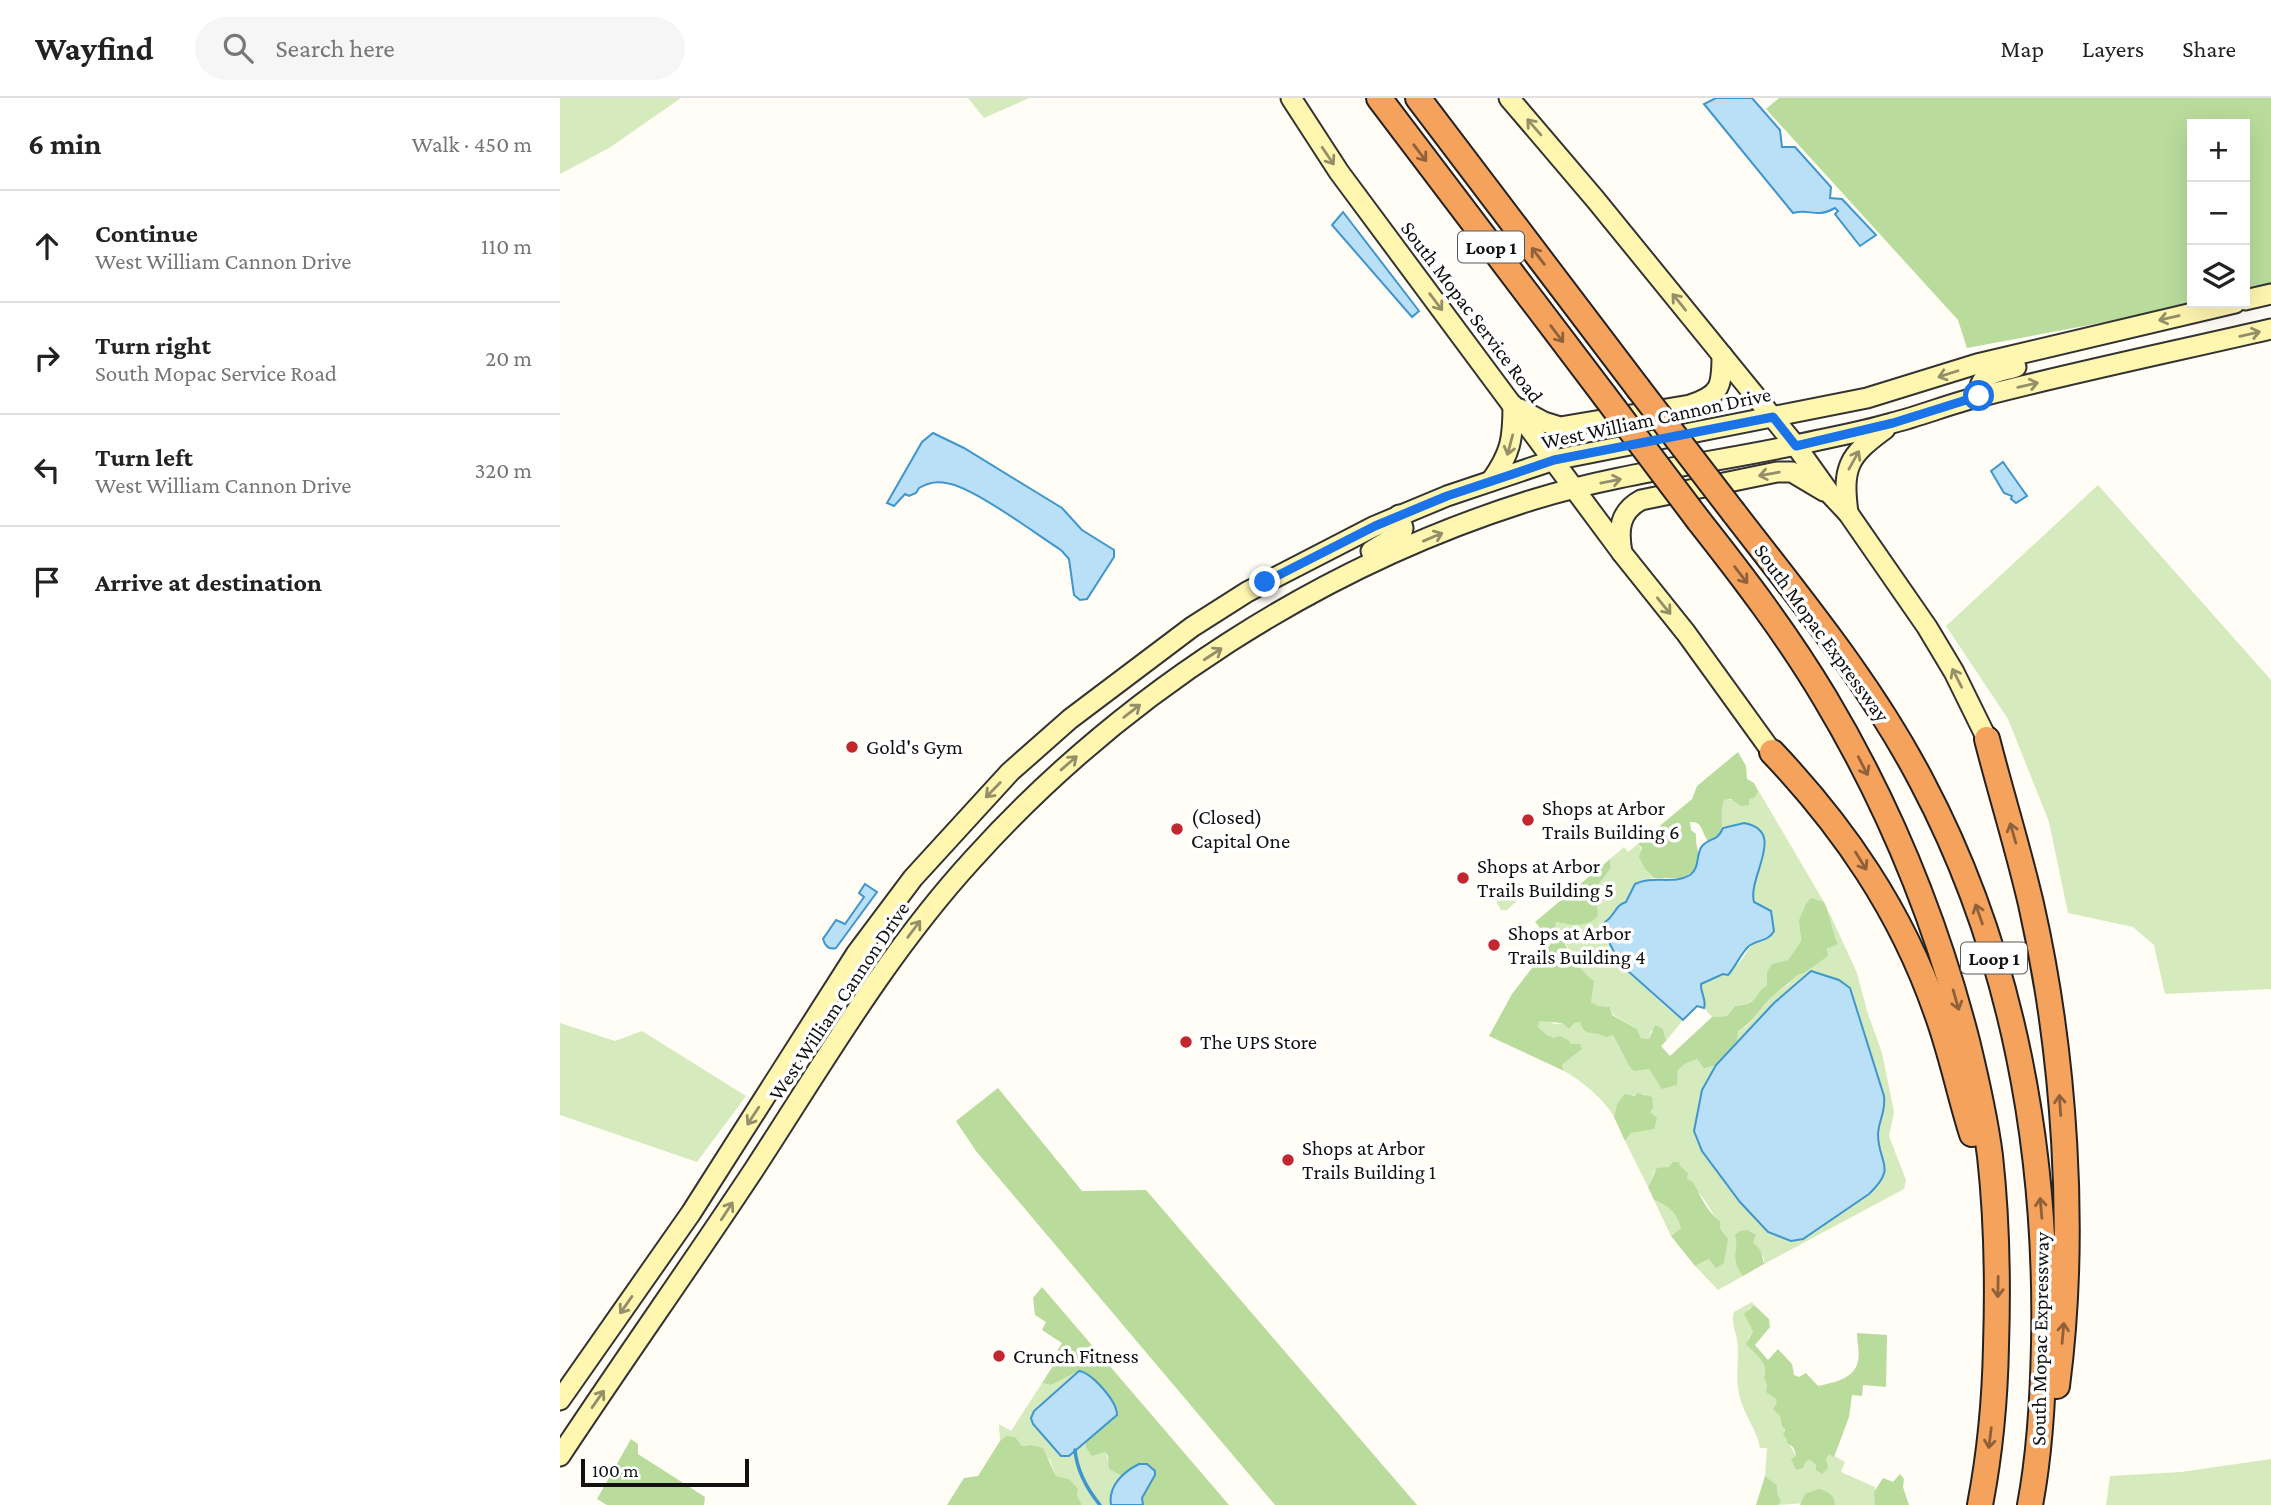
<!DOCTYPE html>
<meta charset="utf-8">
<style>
body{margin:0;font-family:"Crimson Pro",serif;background:#f6f6f6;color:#222}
.controls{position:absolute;right:21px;top:21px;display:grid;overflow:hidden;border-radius:0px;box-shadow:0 7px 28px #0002}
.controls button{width:63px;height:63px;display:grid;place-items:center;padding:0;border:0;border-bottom:2px solid #e0e0e0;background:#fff;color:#222;font:35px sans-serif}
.scale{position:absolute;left:21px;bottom:18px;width:168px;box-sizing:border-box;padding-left:7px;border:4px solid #111;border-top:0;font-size:19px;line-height:24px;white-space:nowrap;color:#111;-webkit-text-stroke:5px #fff;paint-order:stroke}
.stop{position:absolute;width:21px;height:21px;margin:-16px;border:5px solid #1a73e8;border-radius:50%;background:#fff}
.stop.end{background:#1a73e8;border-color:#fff;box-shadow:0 2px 7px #0008}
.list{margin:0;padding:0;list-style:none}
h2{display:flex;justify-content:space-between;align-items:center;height:91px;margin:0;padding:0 28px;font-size:30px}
h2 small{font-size:23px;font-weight:400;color:#767676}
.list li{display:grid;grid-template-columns:46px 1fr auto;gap:21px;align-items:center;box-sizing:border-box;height:112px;padding:0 28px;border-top:2px solid #e0e0e0}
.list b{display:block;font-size:26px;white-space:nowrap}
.list p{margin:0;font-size:23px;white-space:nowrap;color:#767676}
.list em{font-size:23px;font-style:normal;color:#767676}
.icon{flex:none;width:38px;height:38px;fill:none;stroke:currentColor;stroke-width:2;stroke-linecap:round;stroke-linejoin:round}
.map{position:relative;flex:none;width:1711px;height:1407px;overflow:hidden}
header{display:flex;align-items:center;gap:42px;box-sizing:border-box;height:98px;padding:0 35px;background:#fff;border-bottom:2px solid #e0e0e0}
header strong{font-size:33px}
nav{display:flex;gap:38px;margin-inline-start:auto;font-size:24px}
.search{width:490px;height:63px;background:#f6f6f6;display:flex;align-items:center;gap:18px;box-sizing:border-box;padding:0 24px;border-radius:38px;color:#767676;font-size:26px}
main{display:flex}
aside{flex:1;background:#fff}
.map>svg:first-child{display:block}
.green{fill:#d5ebbd}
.forest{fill:#b9dc9c}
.water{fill:#b9e0f7;stroke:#3f96cf;stroke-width:2}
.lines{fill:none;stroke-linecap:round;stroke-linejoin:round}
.stream{stroke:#3f96cf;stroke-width:3.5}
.secondary-casing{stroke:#333;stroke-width:23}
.motorway-casing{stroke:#222;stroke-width:28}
.secondary{stroke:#fff6b0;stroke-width:19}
.motorway{stroke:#f5a25d;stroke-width:24}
.motorway-bridge-casing{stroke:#222;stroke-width:28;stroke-linecap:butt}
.motorway-bridge{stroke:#f5a25d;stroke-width:24}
.oneway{stroke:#948f68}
.oneway2{stroke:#8e613b}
.route{stroke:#1a73e8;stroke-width:9}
.poi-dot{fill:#c4262e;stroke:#fff;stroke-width:2.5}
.labels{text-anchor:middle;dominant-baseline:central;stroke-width:7;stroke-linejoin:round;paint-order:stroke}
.shield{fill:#fff;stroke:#585858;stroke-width:2}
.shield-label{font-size:19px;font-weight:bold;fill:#111}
.street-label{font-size:21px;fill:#111;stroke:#fff}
.poi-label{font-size:21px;fill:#111;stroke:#fff;text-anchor:start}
</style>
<header>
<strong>Wayfind</strong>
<div class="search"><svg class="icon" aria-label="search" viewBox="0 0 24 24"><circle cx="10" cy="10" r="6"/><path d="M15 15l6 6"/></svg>Search here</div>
<nav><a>Map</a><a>Layers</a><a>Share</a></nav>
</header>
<main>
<aside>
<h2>6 min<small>Walk · 450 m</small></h2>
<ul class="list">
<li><svg class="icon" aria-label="ahead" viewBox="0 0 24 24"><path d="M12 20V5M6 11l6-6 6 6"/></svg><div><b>Continue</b><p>West William Cannon Drive</p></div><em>110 m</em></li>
<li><svg class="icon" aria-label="right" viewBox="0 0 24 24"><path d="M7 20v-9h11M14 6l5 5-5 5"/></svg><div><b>Turn right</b><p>South Mopac Service Road</p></div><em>20 m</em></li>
<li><svg class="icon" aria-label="left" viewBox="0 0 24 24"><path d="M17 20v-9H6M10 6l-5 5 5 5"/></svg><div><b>Turn left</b><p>West William Cannon Drive</p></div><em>320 m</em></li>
<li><svg class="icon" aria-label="arrive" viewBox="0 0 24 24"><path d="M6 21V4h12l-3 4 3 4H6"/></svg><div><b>Arrive at destination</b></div></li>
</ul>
</aside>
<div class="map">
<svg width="1711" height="1407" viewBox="0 0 1711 1407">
<rect width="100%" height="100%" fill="#fffdf5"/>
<!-- green -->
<g class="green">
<polygon points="0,0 121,0 49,50 0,76"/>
<polygon points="408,0 469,0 424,20"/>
<polygon points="1538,387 1711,582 1711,891 1605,896 1594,847 1573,829 1508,815 1489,724 1448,621 1386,528"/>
<path d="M 1194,685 L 1264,804 L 1255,802 C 1242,814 1238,825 1241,843 L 1228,862 L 1207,874 L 1207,888 C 1197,899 1190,907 1175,908 L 1167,918 L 1152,919 L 1144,910 L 1141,886 C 1153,881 1167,876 1177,867 C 1192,852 1181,850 1206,841 C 1204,831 1192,801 1192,794 C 1192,773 1227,732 1184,725 L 1161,732 L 1160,711 L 1164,702 L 1189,701 Z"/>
<path d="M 1078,746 C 1087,758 1077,766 1094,780 C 1080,782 1071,792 1066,805 C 1056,807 1057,812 1052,819 C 1048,823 1044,826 1045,833 C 1045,853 1105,911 1123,922 L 1106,943 L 1103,931 L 1091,933 L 1089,941 L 1081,940 L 1077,931 L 1052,916 L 1050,909 L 1039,908 L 1031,904 C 1031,875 1007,853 995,828 L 995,824 L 1006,826 L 1051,770 L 1050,761 L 1064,749 L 1068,754 Z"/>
<path d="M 954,784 L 960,786 L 961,799 L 947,812 L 941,812 L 937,805 C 939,792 942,787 954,784 Z"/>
<path d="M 1269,814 L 1297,875 L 1307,913 L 1322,955 L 1334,1014 L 1329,1038 L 1346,1082 L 1344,1091 L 1204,1166 L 1204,1160 L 1193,1144 L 1177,1146 L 1175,1162 L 1183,1178 L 1158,1192 L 1135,1168 L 1149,1161 L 1164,1165 C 1165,1151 1171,1141 1160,1130 L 1160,1123 C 1151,1116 1150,1109 1143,1100 C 1133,1088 1123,1078 1109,1069 L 1094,1074 L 1088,1089 L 1065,1043 L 1071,1035 L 1087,1031 L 1093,1018 L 1090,1014 L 1092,1002 L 1084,996 L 1069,998 L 1057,1006 L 1054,1019 C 1045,1002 1021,982 1004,973 L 1002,967 L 1022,951 L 987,937 L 978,929 L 980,923 L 987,922 L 994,926 L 1020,924 L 1037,934 L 1053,937 L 1069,968 L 1089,970 L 1102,990 L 1117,987 L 1118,972 L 1125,966 L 1137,961 L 1142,966 L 1178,933 L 1187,928 L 1214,896 L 1228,887 L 1237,876 C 1256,872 1263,855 1276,841 L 1271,829 Z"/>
<polygon points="0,925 55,943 82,933 186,998 137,1064 0,1017"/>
<path d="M 1094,1102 C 1109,1108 1116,1114 1121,1130 L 1111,1138 Z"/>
<path d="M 1192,1204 L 1194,1207 L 1188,1211 L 1193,1233 L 1188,1240 C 1194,1254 1209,1264 1204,1280 L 1216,1300 L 1226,1340 L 1236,1358 L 1246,1363 L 1250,1362 L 1256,1367 L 1266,1361 L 1269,1355 L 1285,1364 L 1281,1374 L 1315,1389 L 1315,1407 L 1275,1407 L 1275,1403 L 1218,1407 L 1221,1403 L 1217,1395 L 1217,1387 L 1205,1378 L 1207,1350 L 1200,1350 C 1197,1332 1186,1320 1181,1303 C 1174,1284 1180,1262 1177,1241 C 1175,1232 1171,1224 1174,1214 Z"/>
<polygon points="519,1273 557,1317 526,1343 545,1354 550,1366 582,1400 583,1407 522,1407 509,1381 496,1378 490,1362 471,1347 462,1348 446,1338 440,1343 439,1326 451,1333 482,1285 491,1287"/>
<polygon points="1711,1361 1711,1407 1546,1407 1550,1378 1621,1374"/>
</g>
<!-- forest -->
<g class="forest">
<polygon points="1219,0 1711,0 1711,193 1685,198 1685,26 1632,26 1632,205 1648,205 1407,250 1398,222 1206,11"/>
<path d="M 1178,654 L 1186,668 L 1187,681 L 1194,685 L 1198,694 L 1194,700 L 1189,701 L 1189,707 L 1181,708 L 1171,701 L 1164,702 C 1157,720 1170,735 1149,744 C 1141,736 1144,723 1130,724 L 1131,732 L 1136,736 C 1135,751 1142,755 1136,771 L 1123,780 L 1094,780 L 1085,771 L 1079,759 L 1082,750 L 1078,746 L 1132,701 L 1137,688 Z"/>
<path d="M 1050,761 L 1051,770 L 1027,801 L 1037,808 L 1038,818 C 1027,830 1010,827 996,824 L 995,828 C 1003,844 1020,874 1034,883 L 1031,904 L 1039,908 L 1050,909 L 1052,917 L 1077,931 L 1081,940 L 1089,941 L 1095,927 L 1103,931 L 1106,943 L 1101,948 L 1110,958 L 1152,919 L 1167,918 L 1175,908 C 1200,906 1194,894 1207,888 L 1207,874 L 1212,866 L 1228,862 L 1241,843 L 1239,822 L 1246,806 L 1251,800 L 1264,804 C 1271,817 1271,832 1278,846 L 1267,851 L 1268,858 L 1244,875 L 1237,877 C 1230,885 1223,889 1215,896 C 1201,908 1194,924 1178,933 L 1177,943 L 1156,967 L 1144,970 L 1137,961 L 1125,966 L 1118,972 L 1117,987 L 1102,991 L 1089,971 L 1074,973 L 1069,968 L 1053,937 L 1046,939 C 1032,931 1026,941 1020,924 L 1014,925 L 1009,931 L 1002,925 L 980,923 L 978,929 L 987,937 L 994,940 L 1000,938 L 1008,942 L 1011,946 L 1020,946 L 1022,951 L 1002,967 L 1004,973 L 929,938 L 952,896 L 992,844 L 975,824 Z"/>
<polygon points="438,990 522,1093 586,1092 857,1407 715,1407 416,1053 396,1023"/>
<polygon points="1078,995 1092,999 1093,1010 1090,1014 1097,1020 1094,1031 1071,1035 1065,1043 1054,1019 1057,1006 1065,996 1074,998"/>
<path d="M 1113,1064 L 1119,1064 L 1120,1068 L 1128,1075 L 1127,1081 L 1133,1084 C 1140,1097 1147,1114 1160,1123 L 1160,1130 L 1168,1141 L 1164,1165 L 1156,1170 L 1149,1161 L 1135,1168 L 1111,1138 L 1121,1130 C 1116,1114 1109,1108 1094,1102 L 1088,1089 L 1097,1070 L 1109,1069 Z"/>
<path d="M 1187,1132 L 1196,1137 L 1193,1144 L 1201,1153 L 1204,1166 L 1183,1178 C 1168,1157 1180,1155 1175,1137 L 1180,1133 Z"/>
<polygon points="482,1189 669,1407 583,1407 582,1400 586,1392 567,1372 562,1378 549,1371 548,1358 545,1354 532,1358 526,1349 526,1343 557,1317 519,1273 491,1287 482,1285 493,1268 490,1265 502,1245 482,1232 486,1224 475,1217 473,1200"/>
<path d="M 1194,1207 L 1209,1221 L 1210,1229 L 1195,1247 L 1208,1262 L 1218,1251 L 1232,1266 L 1234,1277 L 1239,1279 L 1246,1275 L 1258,1288 C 1272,1285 1295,1281 1298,1263 C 1300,1255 1297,1244 1297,1235 L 1327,1237 L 1326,1289 L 1303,1287 L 1302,1298 L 1292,1297 L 1289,1319 L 1274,1359 L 1269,1356 L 1266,1361 L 1268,1370 L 1262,1376 L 1256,1372 L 1256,1367 L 1250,1362 L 1246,1363 L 1243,1370 L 1236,1372 L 1231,1361 L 1236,1358 C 1235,1351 1233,1348 1227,1345 L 1226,1340 L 1223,1337 L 1225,1332 L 1222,1328 L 1220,1318 L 1213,1311 L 1217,1305 L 1215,1300 L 1206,1294 L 1207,1287 L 1204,1280 C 1209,1264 1196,1257 1186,1246 L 1193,1233 L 1184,1216 Z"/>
<polygon points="446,1338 455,1339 462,1348 471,1347 483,1350 496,1378 509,1381 518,1391 517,1397 522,1407 387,1407 404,1380 418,1378 440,1343"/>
<polygon points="71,1341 78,1346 78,1356 145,1399 144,1407 47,1407 37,1401"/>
<polygon points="1340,1376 1344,1381 1343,1389 1349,1407 1315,1407 1314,1394 1323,1380 1333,1384"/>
<polygon points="1205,1378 1217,1387 1217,1395 1221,1403 1218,1407 1196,1407"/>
<path d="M 1259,1391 C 1267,1393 1275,1397 1275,1407 L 1240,1407 L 1245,1396 Z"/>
</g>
<!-- water -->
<g class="water">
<path d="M 1156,0 L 1192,0 L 1220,32 L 1222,49 L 1235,49 L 1271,89 L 1270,100 L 1282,101 L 1316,137 L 1300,148 L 1275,116 L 1278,113 L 1275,110 C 1255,121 1251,110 1233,115 L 1144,6 Z"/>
<polygon points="783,114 859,213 852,219 772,127"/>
<path d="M 373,335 L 404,350 L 502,410 L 522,432 L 554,452 L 554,459 L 527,501 L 520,502 L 514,497 L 509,461 L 501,452 C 476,436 412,388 386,385 C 377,383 367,385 359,390 L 356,395 L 349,398 L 345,396 L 334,408 L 327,405 L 362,344 Z"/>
<polygon points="1443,364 1467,398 1456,405 1451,401 1452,398 1444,395 1431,373"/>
<path d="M 1184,725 C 1228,733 1187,779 1194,804 L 1211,813 L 1214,833 C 1208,844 1198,841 1189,848 C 1181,855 1176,868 1168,877 L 1163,876 L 1141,886 C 1140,894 1147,902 1144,910 L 1137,908 L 1123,922 L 1060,866 L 1046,838 L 1045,824 C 1055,818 1055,807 1066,804 L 1075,786 C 1092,777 1114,787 1130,777 C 1141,769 1135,755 1143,747 C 1151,739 1157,744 1163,730 Z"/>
<path d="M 305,786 L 317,794 L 276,850 C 269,852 265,848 263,841 L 276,822 L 285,826 L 304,799 L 299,795 Z"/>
<path d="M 1251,873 L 1279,882 L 1290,890 L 1324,998 C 1326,1014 1319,1021 1318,1036 C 1318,1066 1338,1068 1309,1096 L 1243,1141 L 1231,1143 L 1208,1134 L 1180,1104 L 1142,1053 L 1134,1033 L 1142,992 L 1156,967 L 1214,905 Z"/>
<path d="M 519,1273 C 532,1275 557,1303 557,1317 L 509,1358 L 501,1358 L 473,1326 L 471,1320 L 474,1313 Z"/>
<path d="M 579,1366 L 587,1366 L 595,1373 L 595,1377 L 582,1400 L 583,1407 L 551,1407 C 548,1388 563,1374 579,1366 Z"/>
</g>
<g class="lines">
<!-- stream -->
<path class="stream" d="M 515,1352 C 517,1373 527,1391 540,1407"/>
<defs>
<g id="secondary">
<polyline points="731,0 779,74 1062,455 1126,535 1212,654"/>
<polyline points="949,0 1035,101 1236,348 1271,397 1288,415 1367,529 1394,574 1427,641"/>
<polyline points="1685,202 1711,196"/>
<path d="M 1419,298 C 1418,274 1437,275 1456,269"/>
<path d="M 960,311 L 984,324 L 1000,329 L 1130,307 C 1161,297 1162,288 1162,257"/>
<path d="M 931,383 C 951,355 953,341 953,307"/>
<path d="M 1288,415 C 1282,369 1288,358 1325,331"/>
<polyline points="811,453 842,434 843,430 839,417"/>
<path d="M 1062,455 C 1058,432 1059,414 1081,402 L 1217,374 L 1232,374 L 1264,393"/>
<polyline points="0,1302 131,1115 296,856 353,780 450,674 510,621 632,529 687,494 815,428 887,398 994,362 1307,300 1417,266 1675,205"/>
<path d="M 0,1358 C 64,1261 131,1167 195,1070 C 264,964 327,855 413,761 C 562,596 760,468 972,402 C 1065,373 1164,364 1259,342 C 1283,337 1308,332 1332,325 C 1364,317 1394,304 1426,297 C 1520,273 1616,253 1711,231"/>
</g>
<g id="motorway">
<polyline points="819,0 1044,297"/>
<polyline points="858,0 1078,290"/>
<path d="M 1174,415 C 1241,502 1311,586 1362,684 C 1453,856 1488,1053 1484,1246 C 1483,1300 1480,1354 1470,1407"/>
<path d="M 1139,423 C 1184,480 1228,538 1265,600 C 1329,707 1376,822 1407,943 C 1416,980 1425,1019 1430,1058 C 1437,1121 1438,1185 1436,1248 C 1435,1301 1430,1355 1420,1407"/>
<path d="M 1427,641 C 1441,696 1458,750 1471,806 C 1505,956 1517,1135 1497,1288"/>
<path d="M 1212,654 C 1284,730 1341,813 1376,913 C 1391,953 1399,995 1412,1036"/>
</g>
</defs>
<!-- secondary casing -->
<use href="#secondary" class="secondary-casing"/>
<!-- motorway casing -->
<use href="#motorway" class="motorway-casing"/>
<!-- secondary -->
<use href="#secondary" class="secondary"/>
<!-- motorway -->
<use href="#motorway" class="motorway"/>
<defs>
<g id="motorway-bridge">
<polyline points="1078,290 1174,415"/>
<polyline points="1044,297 1139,423"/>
</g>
</defs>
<!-- motorway-bridge casing -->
<use href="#motorway-bridge" class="motorway-bridge-casing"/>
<!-- motorway-bridge -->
<use href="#motorway-bridge" class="motorway-bridge"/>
</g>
<!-- one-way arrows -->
<defs><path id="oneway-shaft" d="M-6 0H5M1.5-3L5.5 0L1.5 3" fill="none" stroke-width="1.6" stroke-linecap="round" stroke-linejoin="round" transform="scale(1.75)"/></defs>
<g class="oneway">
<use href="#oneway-shaft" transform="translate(974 29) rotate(-131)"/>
<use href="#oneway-shaft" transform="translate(768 58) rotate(56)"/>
<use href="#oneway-shaft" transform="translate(876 204) rotate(53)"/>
<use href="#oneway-shaft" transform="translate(1119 204) rotate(-129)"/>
<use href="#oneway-shaft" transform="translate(1609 220) rotate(167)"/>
<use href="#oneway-shaft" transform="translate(1690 236) rotate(-13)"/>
<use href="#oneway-shaft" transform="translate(1388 276) rotate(162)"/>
<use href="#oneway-shaft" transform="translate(1468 287) rotate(-13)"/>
<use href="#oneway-shaft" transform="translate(950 347) rotate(105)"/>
<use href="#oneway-shaft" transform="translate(1294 362) rotate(-61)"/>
<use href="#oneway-shaft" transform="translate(1209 376) rotate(170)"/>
<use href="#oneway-shaft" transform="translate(1051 383) rotate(-11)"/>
<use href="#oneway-shaft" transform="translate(873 439) rotate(-23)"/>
<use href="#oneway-shaft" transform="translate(1104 508) rotate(51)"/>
<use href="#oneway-shaft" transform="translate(653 556) rotate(-33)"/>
<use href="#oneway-shaft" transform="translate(1397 580) rotate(-117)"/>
<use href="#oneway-shaft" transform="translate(572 613) rotate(-38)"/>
<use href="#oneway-shaft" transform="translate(509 665) rotate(-41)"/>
<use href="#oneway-shaft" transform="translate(433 692) rotate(134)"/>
<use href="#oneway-shaft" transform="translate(354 831) rotate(-53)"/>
<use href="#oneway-shaft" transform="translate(193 1018) rotate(123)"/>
<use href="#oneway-shaft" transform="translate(167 1113) rotate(-57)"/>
<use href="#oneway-shaft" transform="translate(66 1207) rotate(125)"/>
<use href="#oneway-shaft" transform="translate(38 1301) rotate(-55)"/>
</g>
<g class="oneway2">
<use href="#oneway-shaft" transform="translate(860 55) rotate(53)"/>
<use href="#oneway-shaft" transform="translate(978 158) rotate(-127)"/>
<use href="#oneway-shaft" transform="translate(997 236) rotate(53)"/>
<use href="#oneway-shaft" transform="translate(1181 477) rotate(52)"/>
<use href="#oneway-shaft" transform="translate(1303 668) rotate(63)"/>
<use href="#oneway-shaft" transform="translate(1453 735) rotate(-106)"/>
<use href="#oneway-shaft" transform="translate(1301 763) rotate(58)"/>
<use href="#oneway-shaft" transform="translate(1419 816) rotate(-109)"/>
<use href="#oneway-shaft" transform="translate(1396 902) rotate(74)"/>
<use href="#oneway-shaft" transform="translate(1500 1007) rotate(-94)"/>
<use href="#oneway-shaft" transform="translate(1481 1110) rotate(-95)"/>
<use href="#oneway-shaft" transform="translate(1438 1189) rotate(91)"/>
<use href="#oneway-shaft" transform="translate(1503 1235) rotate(-85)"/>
<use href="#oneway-shaft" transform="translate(1430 1340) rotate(97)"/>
</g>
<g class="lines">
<!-- route -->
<polyline class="route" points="705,484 815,428 887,398 956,375 994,362 1213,319 1236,348 1333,325 1419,298"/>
</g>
<!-- markers -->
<g class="poi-dot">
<circle cx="292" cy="649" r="7"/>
<circle cx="968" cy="722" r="7"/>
<circle cx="617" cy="731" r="7"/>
<circle cx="903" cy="780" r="7"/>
<circle cx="934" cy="847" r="7"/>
<circle cx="626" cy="944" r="7"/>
<circle cx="728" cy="1062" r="7"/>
<circle cx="439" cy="1258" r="7"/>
</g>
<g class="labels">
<!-- shield labels -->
<g class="shield">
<rect x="898" y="133.5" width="66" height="31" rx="5"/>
<rect x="1401" y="844.5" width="66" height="31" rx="5"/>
</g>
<g class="shield-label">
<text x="931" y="149">Loop 1</text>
<text x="1434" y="860">Loop 1</text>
</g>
<!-- street labels -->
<g class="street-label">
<text transform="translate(912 214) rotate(53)">South Mopac Service Road</text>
<text transform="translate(1096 320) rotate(-12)">West William Cannon Drive</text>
<text transform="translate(1262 535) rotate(54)">South Mopac Expressway</text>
<text transform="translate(279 903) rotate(-56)">West William Cannon Drive</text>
<text transform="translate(1480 1241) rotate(-89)">South Mopac Expressway</text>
</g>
<!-- poi labels -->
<g class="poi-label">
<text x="306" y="649">Gold's Gym</text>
<text x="982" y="710">Shops at Arbor<tspan x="982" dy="24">Trails Building 6</tspan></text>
<text x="631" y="719">(Closed)<tspan x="631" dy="24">Capital One</tspan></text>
<text x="917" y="768">Shops at Arbor<tspan x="917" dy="24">Trails Building 5</tspan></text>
<text x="948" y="835">Shops at Arbor<tspan x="948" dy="24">Trails Building 4</tspan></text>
<text x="640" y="944">The UPS Store</text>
<text x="742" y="1050">Shops at Arbor<tspan x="742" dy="24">Trails Building 1</tspan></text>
<text x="453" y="1258">Crunch Fitness</text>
</g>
</g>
</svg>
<div class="controls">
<button>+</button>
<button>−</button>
<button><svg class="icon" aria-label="layers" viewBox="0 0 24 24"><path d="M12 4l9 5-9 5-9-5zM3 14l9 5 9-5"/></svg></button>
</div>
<div class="scale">100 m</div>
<div class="stop" style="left:1419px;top:298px"></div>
<div class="stop end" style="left:705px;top:484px"></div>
</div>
</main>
